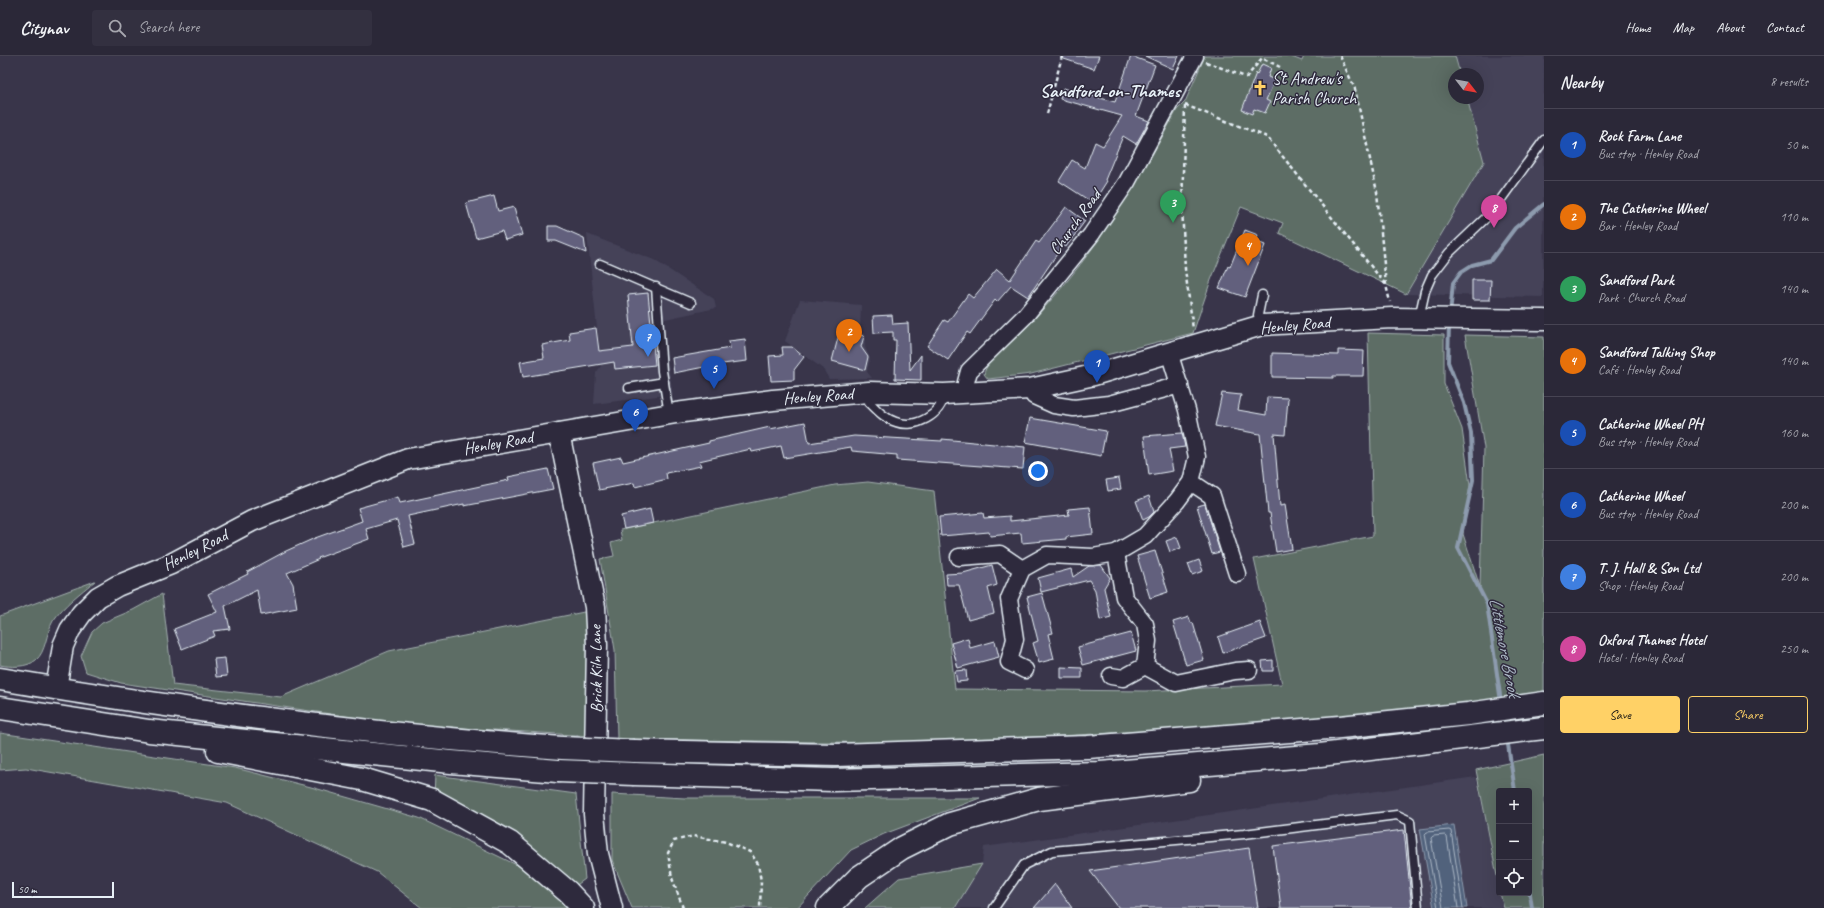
<!DOCTYPE html>
<meta charset="utf-8">
<style>
body{margin:0;font-family:Caveat,sans-serif;background:#333040;color:#f1f3f6}
.controls{position:absolute;right:12px;bottom:12px;display:grid;overflow:hidden;border-radius:4px;box-shadow:0 4px 16px #0002}
.controls button{width:36px;height:36px;display:grid;place-items:center;padding:0;border:0;border-bottom:1px solid #474453;background:#2b2838;color:#f1f3f6;font:20px sans-serif}
.compass{position:absolute;left:1448px;top:12px;width:36px;height:36px;border-radius:50%;background:#2b2838;box-shadow:0 4px 16px #0002;rotate:121deg}
.scale{position:absolute;left:12px;bottom:10px;width:102px;box-sizing:border-box;padding-left:4px;border:2px solid #e8f1f8;border-top:0;font-size:11px;line-height:14px;white-space:nowrap;color:#e8f1f8;-webkit-text-stroke:3px #2f2a3d;paint-order:stroke}
.you{position:absolute;left:1038px;top:415px;width:14px;height:14px;margin:-10px;border:3px solid #fff;border-radius:50%;background:#1a73e8;box-shadow:0 0 0 6px #1a73e833}
.badge{display:grid;place-items:center;width:26px;height:26px;border-radius:50%;background:#ffd166;color:#fff;font-size:13px;font-weight:700}
.pin{position:absolute;translate:-50% -33px;filter:drop-shadow(0 1px 2px #0008)}
.pin::after{content:'';position:absolute;top:21px;width:14px;height:12px;background:inherit;clip-path:polygon(0 0,100% 0,50% 100%)}
.list{margin:0;padding:0;list-style:none}
h2{display:flex;justify-content:space-between;align-items:center;height:52px;margin:0;padding:0 16px;font-size:17px}
h2 small{font-size:13px;font-weight:400;color:#a6a6ae}
.list li{display:grid;grid-template-columns:26px 1fr auto;gap:12px;align-items:center;box-sizing:border-box;height:72px;padding:0 16px;border-top:1px solid #474453}
.list b{display:block;font-size:15px;white-space:nowrap}
.list p{margin:0;font-size:13px;white-space:nowrap;color:#a6a6ae}
.list em{font-size:13px;font-style:normal;color:#a6a6ae}
.actions{display:flex;gap:8px;padding:12px 16px}
.actions a{flex:1;padding:9px 0;border:1px solid #ffd166;border-radius:4px;text-align:center;font-size:14px;color:#ffd166}
.actions .main{background:#ffd166;color:#111}
.icon{flex:none;width:22px;height:22px;fill:none;stroke:currentColor;stroke-width:2;stroke-linecap:round;stroke-linejoin:round}
.map{position:relative;flex:none;width:1544px;height:852px;overflow:hidden}
header{display:flex;align-items:center;gap:24px;box-sizing:border-box;height:56px;padding:0 20px;background:#2b2838;border-bottom:1px solid #474453}
header strong{font-size:19px}
nav{display:flex;gap:22px;margin-inline-start:auto;font-size:14px}
.search{width:280px;height:36px;background:#333040;display:flex;align-items:center;gap:10px;box-sizing:border-box;padding:0 14px;border-radius:4px;color:#a6a6ae;font-size:15px}
main{display:flex}
aside{flex:1;background:#2b2838}
.map>svg:first-child{display:block}
.built{fill:#454259}
.green{fill:#5d6d65;stroke:#a2afae}
.water{fill:#51627c;stroke:#8d9bae}
.lines{fill:none;stroke-linecap:round;stroke-linejoin:round}
.shore{stroke:#acb8c6;stroke-width:1}
.stream{stroke:#8d9bae;stroke-width:4}
.building{fill:#62607d;stroke:#e8f1f8}
.service-casing{stroke:#e8f1f8;stroke-width:11}
.minor-casing{stroke:#e8f1f8;stroke-width:19}
.tertiary-casing{stroke:#e8f1f8;stroke-width:23}
.primary-casing{stroke:#e8f1f8;stroke-width:25}
.path{stroke:#e8f1f8;stroke-width:2.5;stroke-dasharray:4 3;stroke-linecap:butt}
.service{stroke:#2f2a3d;stroke-width:8}
.minor{stroke:#2f2a3d;stroke-width:16}
.tertiary{stroke:#2f2a3d;stroke-width:20}
.primary{stroke:#2f2a3d;stroke-width:22}
.primary-bridge-casing{stroke:#e8f1f8;stroke-width:25;stroke-linecap:butt}
.primary-bridge{stroke:#2f2a3d;stroke-width:22}
.labels{text-anchor:middle;dominant-baseline:central;stroke-width:3;stroke-linejoin:round;paint-order:stroke}
.poi-label{font-size:17px;fill:#e8f1f8;stroke:#2f2a3d;text-anchor:start}
.street-label{font-size:17px;fill:#e8f1f8;stroke:#2f2a3d}
.water-label{font-size:18px;font-style:italic;fill:#acb8c6;stroke:#2f2a3d}
.quarter-label{font-size:19px;font-weight:bold;fill:#e8f1f8;stroke:#2f2a3d}
</style>
<header>
<strong>Citynav</strong>
<div class="search"><svg class="icon" aria-label="search" viewBox="0 0 24 24"><circle cx="10" cy="10" r="6"/><path d="M15 15l6 6"/></svg>Search here</div>
<nav><a>Home</a><a>Map</a><a>About</a><a>Contact</a></nav>
</header>
<main>
<div class="map">
<svg width="1544" height="852" viewBox="0 0 1544 852">
<rect width="100%" height="100%" fill="#39354a"/>
<filter id="ink" filterUnits="userSpaceOnUse"><feTurbulence type="fractalNoise" baseFrequency=".025" numOctaves="2"/><feDisplacementMap in="SourceGraphic" scale="8" xChannelSelector="R" yChannelSelector="G"/><feConvolveMatrix kernelMatrix="1 2 1 2 8 2 1 2 1" color-interpolation-filters="sRGB"/></filter>
<g filter="url(#ink)">
<!-- built -->
<g class="built">
<polygon points="1455,0 1544,0 1543,241 1406,238 1484,106 1467,42 1478,42 1478,18 1460,18"/>
<polygon points="587,178 654,204 714,243 716,252 661,264 673,338 594,348 596,317 601,310"/>
<polygon points="800,244 861,249 860,276 865,278 865,291 870,303 867,316 872,322 829,323 823,313 785,285"/>
<polygon points="1476,721 1499,830 1499,837 1500,837 1504,852 865,852 899,822 982,808 984,791"/>
</g>
<!-- green -->
<g class="green">
<path d="M 1205,0 L 1289,0 L 1302,5 L 1304,0 L 1455,0 L 1460,18 L 1454,18 L 1454,42 L 1467,42 L 1484,106 L 1406,238 L 1279,177 L 1283,167 L 1241,151 L 1211,224 L 1193,277 L 1031,318 L 988,323 L 984,318 C 986,305 1011,287 1020,278 C 1032,266 1042,254 1053,242 C 1104,183 1140,122 1177,54 L 1185,46 Z"/>
<polygon points="1368,277 1444,279 1444,328 1462,373 1470,429 1463,478 1480,531 1484,392 1465,279 1544,281 1544,635 1483,646 1287,667 1060,680 897,687 617,683 615,594 600,503 614,500 611,487 622,484 620,474 835,429 868,426 934,435 955,633 1145,635 1282,628 1254,503 1373,480"/>
<path d="M 95,525 C 80,537 64,549 53,565 C 46,577 46,596 36,604 C 27,612 10,611 0,609 L 0,560 Z"/>
<polygon points="162,538 173,629 281,641 389,595 589,555 590,680 398,668 121,627 86,616 81,600 92,576 102,567 133,554"/>
<polygon points="0,677 235,712 311,731 419,762 525,813 554,838 566,852 422,852 377,816 227,747 26,712 0,714"/>
<polygon points="1544,699 1544,852 1504,852 1500,837 1529,837 1529,735 1499,735 1499,830 1476,714"/>
<polygon points="435,719 576,738 585,823 574,831 434,740"/>
<polygon points="612,738 685,742 980,742 884,778 851,794 797,852 632,852 612,804"/>
<polygon points="982,808 955,852 865,852 899,822"/>
</g>
<!-- water -->
<polygon class="water" points="1454,769 1467,852 1434,852 1420,773"/>
<g class="lines">
<!-- shore -->
<g class="shore">
<polyline points="1438,852 1425,778 1427,776 1449,774 1451,775 1463,852"/>
<polyline points="1443,852 1431,782 1433,780 1445,779 1447,781 1458,852"/>
</g>
<!-- stream -->
<g class="stream">
<polyline points="1450,258 1453,227 1461,216 1472,209 1491,204 1515,172 1544,148"/>
<polyline points="1449,268 1448,306 1464,347 1471,377 1473,424 1458,492 1487,548 1501,646"/>
<polyline points="1507,682 1515,735"/>
<polyline points="1529,831 1532,852"/>
</g>
</g>
<!-- building -->
<g class="building">
<polygon points="1062,0 1099,0 1094,13 1061,2"/>
<polygon points="1131,0 1155,9 1136,60 1149,65 1136,88 1123,80 1105,124 1107,125 1093,147 1059,125 1072,104 1085,112 1095,86 1103,90 1122,60 1060,43 1063,32 1115,46"/>
<polygon points="1145,0 1179,0 1173,13"/>
<polygon points="1262,8 1271,12 1268,21 1275,24 1266,44 1270,46 1265,57 1254,53 1252,58 1242,54 1256,17 1257,18"/>
<polygon points="494,140 498,155 514,151 522,179 505,184 502,175 476,182 466,147"/>
<polygon points="1066,151 1085,165 1066,191 1063,189 1028,241 1011,230 997,246 995,244 970,278 967,276 948,304 927,290 944,264 948,266 968,238 973,242 997,213 1010,224 1036,185 1039,187"/>
<polygon points="548,170 557,170 584,182 586,197 556,185 548,185"/>
<polygon points="1245,174 1258,179 1255,185 1265,189 1245,241 1219,232 1228,210 1230,211"/>
<polygon points="1472,224 1491,224 1490,244 1472,244"/>
<polygon points="648,237 655,309 615,313 614,306 523,321 520,306 544,302 542,289 570,284 569,276 596,272 599,295 633,291 628,239"/>
<polygon points="892,259 893,268 908,267 910,314 921,299 921,324 895,323 896,284 893,284 893,276 874,277 873,260"/>
<polygon points="840,274 864,280 861,291 868,301 865,314 832,305"/>
<polygon points="745,283 747,305 714,309 674,317 672,302 730,292 729,285"/>
<polygon points="782,291 792,291 804,301 794,314 794,324 771,325 769,300 783,299"/>
<polygon points="1338,294 1364,295 1363,320 1333,320 1333,322 1272,321 1272,297 1338,299"/>
<polygon points="1222,337 1241,339 1238,354 1266,359 1267,341 1288,342 1285,379 1274,378 1280,450 1285,449 1292,493 1276,496 1270,457 1268,457 1260,378 1215,370"/>
<polygon points="1030,362 1106,375 1101,400 1025,386"/>
<polygon points="805,366 809,387 854,380 942,385 942,383 1025,391 1023,413 897,404 897,399 852,395 851,391 784,402 781,390 752,396 751,393 699,405 701,410 666,417 667,423 635,431 634,427 599,434 593,407 621,401 623,406 709,387 709,385 770,371 770,373"/>
<polygon points="1182,377 1185,391 1169,393 1173,415 1149,419 1144,380"/>
<polygon points="548,413 553,433 464,450 464,448 408,460 415,488 404,491 397,464 366,473 369,483 318,502 319,503 287,517 293,528 297,552 261,559 257,534 225,550 230,573 213,575 215,580 182,593 174,573 217,556 208,538 248,518 247,516 286,495 315,482 362,465 358,452 398,441 400,447 509,424 508,421"/>
<polygon points="1119,422 1121,433 1108,435 1106,424"/>
<polygon points="1149,440 1154,456 1149,461 1143,464 1136,445"/>
<polygon points="1205,448 1220,496 1212,498 1197,450"/>
<polygon points="1090,451 1093,478 1066,481 1066,483 1022,487 1021,477 990,480 989,476 941,480 939,461 983,457 984,462 1010,460 1010,465 1069,459 1068,453"/>
<polygon points="650,453 653,467 624,473 621,460"/>
<polygon points="1177,481 1181,492 1170,496 1166,485"/>
<polygon points="1155,495 1168,536 1150,542 1137,500"/>
<polygon points="1199,504 1203,515 1192,519 1188,508"/>
<polygon points="992,509 997,529 988,532 994,557 968,564 959,529 947,529 946,518 963,517"/>
<polygon points="1101,509 1110,522 1104,532 1111,561 1100,564 1095,534 1089,524 1041,536 1038,522 1071,513 1073,521 1089,510"/>
<polygon points="1042,537 1053,577 1048,578 1054,603 1039,607 1033,587 1038,585 1027,541"/>
<polygon points="1189,561 1191,567 1193,567 1204,604 1186,609 1173,566"/>
<polygon points="1260,566 1266,582 1223,597 1218,581"/>
<polygon points="1131,577 1136,595 1083,609 1078,591"/>
<polygon points="968,582 970,592 995,585 999,601 958,612 951,587"/>
<polygon points="225,602 227,620 216,621 214,603"/>
<polygon points="1273,604 1273,615 1263,615 1262,605"/>
<polygon points="1061,611 1082,612 1082,622 1061,622"/>
<polygon points="966,614 967,625 957,626 955,615"/>
<polygon points="1404,774 1412,852 1281,852 1273,790"/>
<polygon points="1249,792 1258,852 1119,852 1090,815"/>
<polygon points="1055,828 1072,852 1034,852"/>
</g>
<g class="lines">
<defs>
<g id="service">
<polyline points="600,208 691,247"/>
<polyline points="656,231 662,315 669,358"/>
<polyline points="1262,239 1258,259 1262,269"/>
<polyline points="1419,262 1425,235 1432,219 1449,197 1491,157 1544,84"/>
<polyline points="629,332 664,326"/>
<path d="M 869,336 L 869,346 C 877,354 885,363 896,366 C 915,373 942,359 944,338"/>
<polyline points="994,852 1024,809 1052,795 1244,778 1397,759 1410,765 1418,852"/>
</g>
<g id="minor">
<polyline points="1030,333 1034,340 1054,349 1074,352 1109,348 1180,329"/>
<polyline points="967,337 966,326 969,315 1025,260 1091,179 1127,126 1195,0"/>
<polyline points="1191,426 1212,440 1237,518"/>
<polyline points="1116,497 1124,541 1145,568 1148,585 1145,610 1176,627 1235,615 1249,614"/>
<polyline points="959,501 1000,498 1022,513"/>
<polyline points="1025,614 1009,606 1015,583 1009,543 1022,513 1047,499 1093,501 1116,497 1145,480 1177,445 1191,426 1197,401 1187,354 1169,296"/>
<polyline points="1111,620 1123,622 1145,610"/>
</g>
<g id="tertiary">
<polyline points="559,377 595,551 597,589 594,758 598,798 612,852"/>
<polyline points="56,633 63,590 70,574 82,557 98,541 117,530 171,508 252,465 408,403 676,357 773,344 869,336 944,338 1030,333 1094,319 1262,269 1392,262 1544,264"/>
</g>
<g id="primary">
<path d="M 0,623 C 186,655 373,679 562,692"/>
<polyline points="0,652 149,675 451,706 558,715"/>
<polyline points="218,695 362,723 432,744 510,787 568,836 583,852"/>
<polyline points="634,695 836,699 1088,691 1340,671 1468,658 1544,647"/>
<polyline points="634,718 833,724 1100,717 1320,699 1544,672"/>
<polyline points="828,852 859,821 902,792 950,768 1039,743 1189,724"/>
</g>
</defs>
<!-- service casing -->
<use href="#service" class="service-casing"/>
<!-- minor casing -->
<use href="#minor" class="minor-casing"/>
<!-- tertiary casing -->
<use href="#tertiary" class="tertiary-casing"/>
<!-- primary casing -->
<use href="#primary" class="primary-casing"/>
<!-- path -->
<g class="path">
<polyline points="1340,0 1355,33 1377,136 1386,229 1390,246"/>
<polyline points="1206,6 1248,22"/>
<polyline points="1246,22 1262,2 1280,11"/>
<polyline points="1185,49 1267,81 1386,229"/>
<polyline points="1185,50 1182,150 1185,213 1193,273"/>
<polyline points="1047,58 1062,0"/>
<polyline points="683,852 672,822 668,797 674,785 693,780 726,786 750,796 758,808 761,825 760,852"/>
</g>
<!-- service -->
<use href="#service" class="service"/>
<!-- minor -->
<use href="#minor" class="minor"/>
<!-- tertiary -->
<use href="#tertiary" class="tertiary"/>
<!-- primary -->
<use href="#primary" class="primary"/>
<defs>
<g id="primary-bridge">
<polyline points="562,692 634,695"/>
<polyline points="558,715 634,718"/>
</g>
</defs>
<!-- primary-bridge casing -->
<use href="#primary-bridge" class="primary-bridge-casing"/>
<!-- primary-bridge -->
<use href="#primary-bridge" class="primary-bridge"/>
</g>
</g>
<!-- icons -->
<defs>
<symbol id="church-bare" viewBox="-9 -9 18 18"><path d="M-1.2-6h2.4v3.5h3.3v2.4h-3.3V6h-2.4V-.1h-3.3v-2.4h3.3Z" fill="#ffd166" stroke="#2f2a3d" stroke-width="2.5" paint-order="stroke"/></symbol>
</defs>
<g fill-rule="evenodd">
<use href="#church-bare" x="1249" y="21" width="22" height="22"/>
</g>
<g class="labels">
<!-- poi labels -->
<g class="poi-label">
<text x="1272" y="22">St Andrew's<tspan x="1272" dy="20">Parish Church</tspan></text>
</g>
<!-- street labels -->
<g class="street-label">
<text transform="translate(1075 166) rotate(-54)">Church Road</text>
<text transform="translate(1295 269) rotate(-5)">Henley Road</text>
<text transform="translate(818 340) rotate(-4)">Henley Road</text>
<text transform="translate(498 387) rotate(-10)">Henley Road</text>
<text transform="translate(195 494) rotate(-27)">Henley Road</text>
<text transform="translate(596 613) rotate(-91)">Brick Kiln Lane</text>
</g>
<!-- water labels -->
<g class="water-label">
<text transform="translate(1505 591) rotate(79)">Littlemore Brook</text>
</g>
<!-- quarter labels -->
<g class="quarter-label">
<text x="1110" y="35">Sandford-on-Thames</text>
</g>
</g>
</svg>
<div class="controls">
<button>+</button>
<button>−</button>
<button><svg class="icon" aria-label="locate" viewBox="0 0 24 24"><circle cx="12" cy="12" r="6"/><path d="M12 2v4M12 18v4M2 12h4M18 12h4"/></svg></button>
</div>
<svg class="compass" viewBox="-18 -18 36 36"><path d="M0-13l5 13h-10z" fill="#e53935"/><path d="M0 13l5-13h-10z" fill="#a6a6ae"/></svg>
<div class="scale">50 m</div>
<div class="you"></div>
<div class="pin badge" style="left:1097px;top:327px;background:#1a4fb4">1</div>
<div class="pin badge" style="left:849px;top:296px;background:#e8710a">2</div>
<div class="pin badge" style="left:1173px;top:167px;background:#2e9e5b">3</div>
<div class="pin badge" style="left:1248px;top:210px;background:#e8710a">4</div>
<div class="pin badge" style="left:714px;top:333px;background:#1a4fb4">5</div>
<div class="pin badge" style="left:635px;top:376px;background:#1a4fb4">6</div>
<div class="pin badge" style="left:648px;top:301px;background:#3f7fe0">7</div>
<div class="pin badge" style="left:1494px;top:172px;background:#d1479c">8</div>
</div>
<aside>
<h2>Nearby<small>8 results</small></h2>
<ul class="list">
<li><span class="badge" style="background:#1a4fb4">1</span><div><b>Rock Farm Lane</b><p>Bus stop · Henley Road</p></div><em>50 m</em></li>
<li><span class="badge" style="background:#e8710a">2</span><div><b>The Catherine Wheel</b><p>Bar · Henley Road</p></div><em>110 m</em></li>
<li><span class="badge" style="background:#2e9e5b">3</span><div><b>Sandford Park</b><p>Park · Church Road</p></div><em>140 m</em></li>
<li><span class="badge" style="background:#e8710a">4</span><div><b>Sandford Talking Shop</b><p>Café · Henley Road</p></div><em>140 m</em></li>
<li><span class="badge" style="background:#1a4fb4">5</span><div><b>Catherine Wheel PH</b><p>Bus stop · Henley Road</p></div><em>160 m</em></li>
<li><span class="badge" style="background:#1a4fb4">6</span><div><b>Catherine Wheel</b><p>Bus stop · Henley Road</p></div><em>200 m</em></li>
<li><span class="badge" style="background:#3f7fe0">7</span><div><b>T. J. Hall &amp; Son Ltd</b><p>Shop · Henley Road</p></div><em>200 m</em></li>
<li><span class="badge" style="background:#d1479c">8</span><div><b>Oxford Thames Hotel</b><p>Hotel · Henley Road</p></div><em>250 m</em></li>
</ul>
<div class="actions"><a class="main">Save</a><a>Share</a></div>
</aside>
</main>
